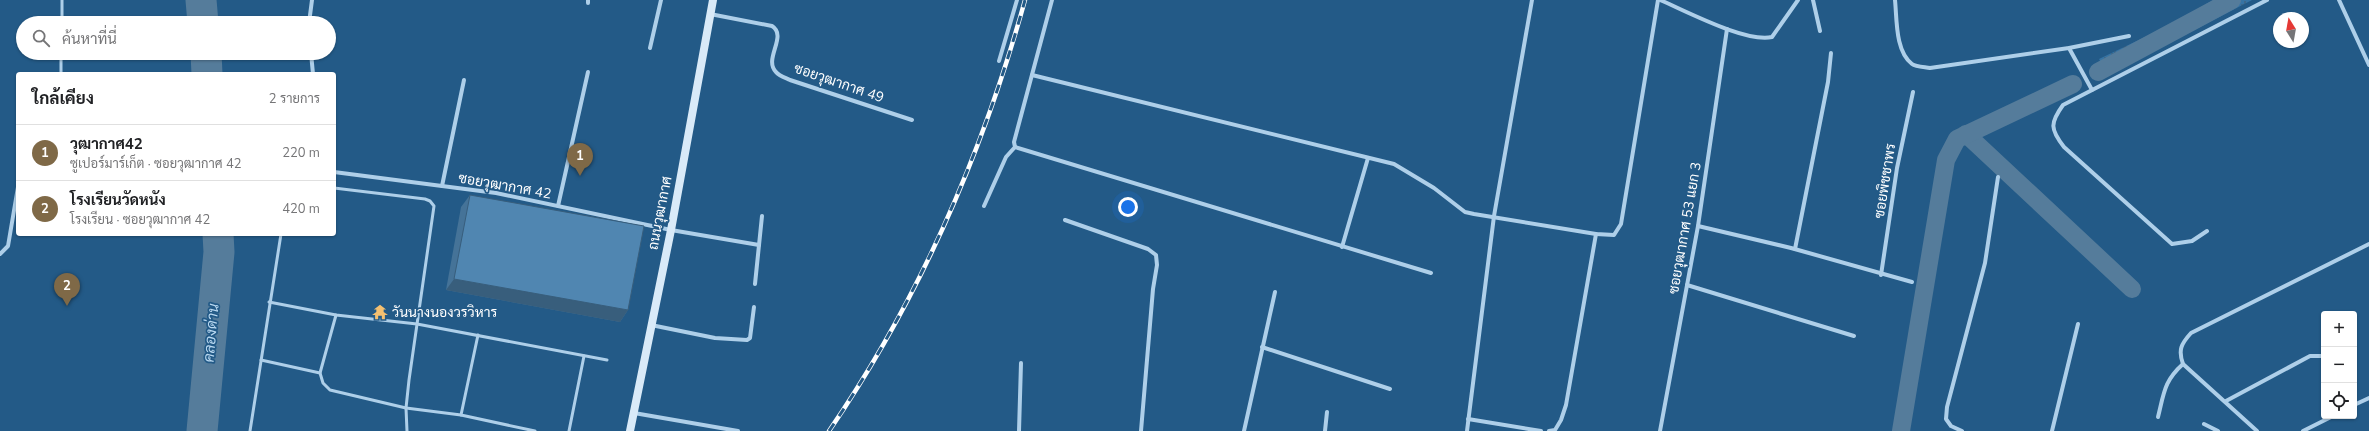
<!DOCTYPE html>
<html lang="th">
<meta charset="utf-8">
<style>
body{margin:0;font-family:"Nunito Sans",Sarabun,sans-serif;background:#f6f6f6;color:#202124}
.controls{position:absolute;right:12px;bottom:12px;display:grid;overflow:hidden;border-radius:4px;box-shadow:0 1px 3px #0004}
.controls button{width:36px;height:36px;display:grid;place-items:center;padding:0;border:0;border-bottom:1px solid #e0e0e0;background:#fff;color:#202124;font:20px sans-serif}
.compass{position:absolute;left:2273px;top:12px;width:36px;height:36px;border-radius:50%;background:#fff;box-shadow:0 1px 3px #0004;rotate:349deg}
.you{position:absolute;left:1128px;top:207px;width:14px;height:14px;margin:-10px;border:3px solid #fff;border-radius:50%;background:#1a73e8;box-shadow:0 0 0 6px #1a73e833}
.badge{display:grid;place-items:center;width:26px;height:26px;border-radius:50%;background:#7f6947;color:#fff;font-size:13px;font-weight:700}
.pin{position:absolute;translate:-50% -33px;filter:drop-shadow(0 1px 2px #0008)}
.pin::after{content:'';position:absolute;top:21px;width:14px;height:12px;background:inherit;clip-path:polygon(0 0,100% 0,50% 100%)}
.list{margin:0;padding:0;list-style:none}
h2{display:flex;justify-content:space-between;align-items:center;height:52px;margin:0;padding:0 16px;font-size:17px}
h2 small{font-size:13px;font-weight:400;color:#757577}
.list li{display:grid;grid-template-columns:26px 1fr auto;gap:12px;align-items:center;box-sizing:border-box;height:56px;padding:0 16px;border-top:1px solid #e0e0e0}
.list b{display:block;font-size:15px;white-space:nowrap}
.list p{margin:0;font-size:13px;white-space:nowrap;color:#757577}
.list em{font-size:13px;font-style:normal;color:#757577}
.icon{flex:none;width:22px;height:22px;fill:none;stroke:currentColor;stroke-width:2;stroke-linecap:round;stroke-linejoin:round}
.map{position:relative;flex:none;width:2369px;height:431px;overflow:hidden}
.search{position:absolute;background:#fff;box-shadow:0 1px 3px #0004;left:16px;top:16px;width:320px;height:44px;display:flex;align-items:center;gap:10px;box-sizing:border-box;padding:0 14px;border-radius:22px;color:#757577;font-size:15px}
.panel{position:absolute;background:#fff;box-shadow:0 1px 3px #0004;left:16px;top:72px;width:320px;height:164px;border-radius:4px}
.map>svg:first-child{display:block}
.wetland{fill:url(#wetland-marsh)}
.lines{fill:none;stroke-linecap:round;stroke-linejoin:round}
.canal{stroke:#557c9b;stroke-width:18}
.river{stroke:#557c9b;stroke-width:31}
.lane{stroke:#aecfe9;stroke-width:3}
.street{stroke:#aecfe9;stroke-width:4}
.secondary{stroke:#d9eaf8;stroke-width:8}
.rail-casing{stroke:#fff;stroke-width:4.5}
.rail{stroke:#235a87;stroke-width:3;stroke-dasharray:9;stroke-linecap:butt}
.wall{fill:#457398}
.shaded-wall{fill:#385e7c}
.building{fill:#5086b1;stroke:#385e7c}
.labels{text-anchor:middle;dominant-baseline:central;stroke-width:3.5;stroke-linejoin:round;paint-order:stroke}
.street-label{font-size:14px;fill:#fff;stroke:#235a87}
.poi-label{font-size:14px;fill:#fff;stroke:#235a87;text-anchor:start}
.water-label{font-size:15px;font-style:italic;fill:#bad9f1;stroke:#235a87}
</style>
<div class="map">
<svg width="2369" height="431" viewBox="0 0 2369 431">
<defs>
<pattern id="wetland-marsh" width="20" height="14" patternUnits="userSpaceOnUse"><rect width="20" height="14" fill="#3774a4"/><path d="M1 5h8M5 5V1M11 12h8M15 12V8" fill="none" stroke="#435e74"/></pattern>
</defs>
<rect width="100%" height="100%" fill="#235a87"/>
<!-- wetland -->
<polygon class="wetland" points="2213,0 2252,0 2108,75 2099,59 2168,26"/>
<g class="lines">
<!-- canal -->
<g class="canal">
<polyline points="2098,72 2232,0"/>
<polyline points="1966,134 2132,289"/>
<polyline points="1901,431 1946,160 1957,139 2073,84"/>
</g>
<!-- river -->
<g class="river">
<polyline points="201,0 203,23"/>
<polyline points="206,53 207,74"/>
<polyline points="202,431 219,252 218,234"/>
</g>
<!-- lane -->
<g class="lane">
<polyline points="62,23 62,0"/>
<polyline points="61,74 61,53"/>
<polyline points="334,188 425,199 430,201 434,206 409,380 406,408 407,431"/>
<polyline points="269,302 336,315 417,324 607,360"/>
<polyline points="336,315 320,373 323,383 330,390 406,408 461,415"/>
<polyline points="478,335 461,415 535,431"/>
<polyline points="261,360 320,373"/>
<polyline points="250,431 281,234"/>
<polyline points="569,431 584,356"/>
</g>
<!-- street -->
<g class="street">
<path d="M 1660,0 C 1686,11 1746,43 1772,37 L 1798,0"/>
<polyline points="1813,0 1820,31"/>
<path d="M 1895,0 C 1897,19 1895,51 1912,64 C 1916,67 1925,67 1930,68 L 2069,48 L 2129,36"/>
<polyline points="2339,0 2369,65"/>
<polyline points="588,3 588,0"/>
<path d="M 710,14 L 772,26 C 788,36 763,59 776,72 C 779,76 786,78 790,80 L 912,120"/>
<polyline points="309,23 312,0"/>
<polyline points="650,48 661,0"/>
<polyline points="2069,48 2092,90"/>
<polyline points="311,53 313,74"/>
<polyline points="999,61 1017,0"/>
<polyline points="1032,75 1394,164 1434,188 1465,212 1474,214 1596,234 1614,235 1621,224 1658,0"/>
<polyline points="1015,147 1431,273"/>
<polyline points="334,172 496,193 671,230 759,245"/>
<polyline points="442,186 464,80"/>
<polyline points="558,206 588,72"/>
<polyline points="984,206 1006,157 1015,147 1014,142 1052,0"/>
<polyline points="1065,220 1148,249 1156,255 1157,265 1153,289 1141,431"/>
<polyline points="1698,226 1791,248 1912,282"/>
<path d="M 2207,231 L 2192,241 L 2172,244 L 2064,147 C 2050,129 2050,123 2063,105 L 2267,0"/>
<polyline points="1342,247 1368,158"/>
<polyline points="1795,249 1828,82 1831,53"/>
<polyline points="0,254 8,246 18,187"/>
<polyline points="1881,275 1897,168 1913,92"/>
<polyline points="755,284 762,216"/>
<polyline points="1687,285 1854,336"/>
<polyline points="651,325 715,338 747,340 750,338 754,307"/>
<polyline points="1262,347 1390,389"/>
<polyline points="2226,401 2310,356 2324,356"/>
<polyline points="2354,405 2369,398"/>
<polyline points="634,413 738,431"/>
<path d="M 2158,417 C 2164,393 2164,381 2183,364"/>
<polyline points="1468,419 1541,431"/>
<polyline points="2204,424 2218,431"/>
<polyline points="1019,431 1021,363"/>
<polyline points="1244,431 1275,292"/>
<polyline points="1325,431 1327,412"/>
<polyline points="1467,431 1494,216 1532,0"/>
<polyline points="1549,431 1555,430 1561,420 1566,405 1596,234"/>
<polyline points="1660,431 1698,226 1727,29"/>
<polyline points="1962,431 1951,426 1946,419 1947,407 1985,263 1998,177"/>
<polyline points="2052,431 2078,324"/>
<path d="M 2257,431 L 2183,364 C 2178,350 2181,344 2191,333 L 2369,244"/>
<polyline points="2303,431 2333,416"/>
</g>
<!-- secondary -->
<polyline class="secondary" points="630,431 671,230 713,0"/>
<defs>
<path id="rail" d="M 829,431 C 918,301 983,152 1025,0"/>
</defs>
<!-- rail casing -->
<use href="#rail" class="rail-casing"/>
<!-- rail -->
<use href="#rail" class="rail"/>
</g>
<!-- wall -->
<polygon class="wall" points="470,195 628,310 620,322 446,290 461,207"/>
<!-- shaded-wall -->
<polygon class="shaded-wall" points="454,279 628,310 620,322 446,290"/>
<!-- building -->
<polygon class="building" points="470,195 644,226 628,310 454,279"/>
<!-- icons -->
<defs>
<symbol id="temple-bare" viewBox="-9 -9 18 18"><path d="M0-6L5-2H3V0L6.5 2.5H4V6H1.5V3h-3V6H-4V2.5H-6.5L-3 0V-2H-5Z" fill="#f4c071" stroke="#235a87" stroke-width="2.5" paint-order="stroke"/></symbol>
</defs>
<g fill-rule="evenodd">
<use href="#temple-bare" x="369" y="301" width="22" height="22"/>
</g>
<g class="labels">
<!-- street labels -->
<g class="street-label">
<text transform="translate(839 83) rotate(19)">ซอยวุฒากาศ 49</text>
<text transform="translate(1885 181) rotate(-81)">ซอยพิชชาพร</text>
<text transform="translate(505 186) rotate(10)">ซอยวุฒากาศ 42</text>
<text transform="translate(660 213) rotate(-79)">ถนนวุฒากาศ</text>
<text transform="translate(1685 228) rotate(-80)">ซอยวุฒากาศ 53 แยก 3</text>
</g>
<!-- poi labels -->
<g class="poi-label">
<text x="392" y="312">วันนางนองวรวิหาร</text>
</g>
<!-- water labels -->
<g class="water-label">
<text transform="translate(211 333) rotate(-85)">คลองด่าน</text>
</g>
</g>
</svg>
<div class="controls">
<button>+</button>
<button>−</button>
<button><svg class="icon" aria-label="locate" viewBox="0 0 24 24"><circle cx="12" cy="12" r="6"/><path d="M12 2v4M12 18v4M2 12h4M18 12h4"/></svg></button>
</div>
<svg class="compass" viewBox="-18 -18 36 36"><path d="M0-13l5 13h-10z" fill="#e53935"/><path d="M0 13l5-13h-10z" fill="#757577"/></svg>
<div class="you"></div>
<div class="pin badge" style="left:580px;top:176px">1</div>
<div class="pin badge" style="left:67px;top:306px">2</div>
<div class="search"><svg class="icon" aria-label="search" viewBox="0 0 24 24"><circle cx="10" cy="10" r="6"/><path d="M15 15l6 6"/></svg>ค้นหาที่นี่</div>
<section class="panel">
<h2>ใกล้เคียง<small>2 รายการ</small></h2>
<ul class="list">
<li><span class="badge">1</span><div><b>วุฒากาศ42</b><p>ซูเปอร์มาร์เก็ต · ซอยวุฒากาศ 42</p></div><em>220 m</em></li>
<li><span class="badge">2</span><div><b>โรงเรียนวัดหนัง</b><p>โรงเรียน · ซอยวุฒากาศ 42</p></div><em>420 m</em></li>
</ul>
</section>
</div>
